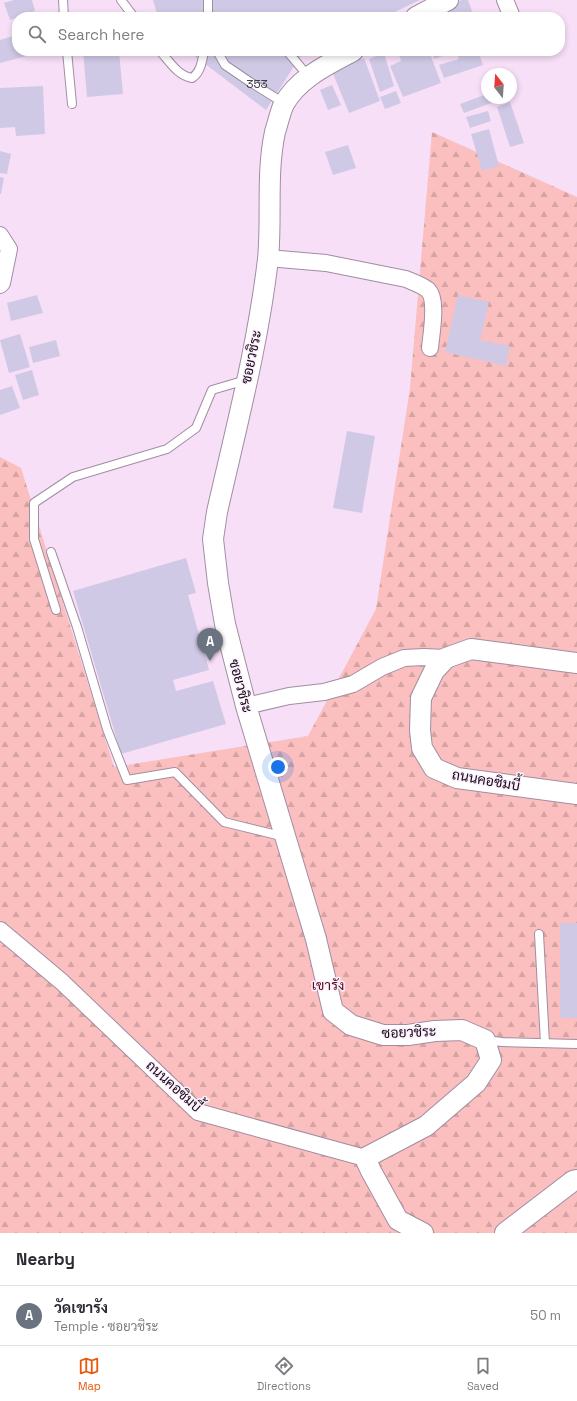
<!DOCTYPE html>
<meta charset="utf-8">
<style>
body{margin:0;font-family:"Space Grotesk",Sarabun,sans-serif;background:#f2f2f3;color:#2b2b33}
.compass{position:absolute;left:481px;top:68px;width:36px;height:36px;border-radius:50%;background:#fff;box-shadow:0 2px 6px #0003;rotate:343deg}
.you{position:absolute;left:278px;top:767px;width:14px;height:14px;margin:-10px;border:3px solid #fff;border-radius:50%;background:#1a73e8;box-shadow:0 0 0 6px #1a73e833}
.badge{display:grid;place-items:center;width:26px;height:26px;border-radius:50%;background:#ea580c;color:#fff;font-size:13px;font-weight:700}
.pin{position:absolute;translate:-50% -33px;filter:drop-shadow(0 1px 2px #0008)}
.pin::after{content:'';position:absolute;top:21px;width:14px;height:12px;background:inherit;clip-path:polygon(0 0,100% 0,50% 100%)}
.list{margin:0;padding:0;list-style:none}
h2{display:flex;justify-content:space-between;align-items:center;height:52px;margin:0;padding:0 16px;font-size:17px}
h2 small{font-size:13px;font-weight:400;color:#7c7c81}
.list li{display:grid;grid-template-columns:26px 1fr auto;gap:12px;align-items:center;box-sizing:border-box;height:60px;padding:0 16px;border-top:1px solid #e1e1e2}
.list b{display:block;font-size:15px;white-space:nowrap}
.list p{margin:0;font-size:13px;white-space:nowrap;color:#7c7c81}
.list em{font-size:13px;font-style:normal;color:#7c7c81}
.icon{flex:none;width:22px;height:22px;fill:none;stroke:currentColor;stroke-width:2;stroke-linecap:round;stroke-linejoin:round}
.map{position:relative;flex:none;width:577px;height:1233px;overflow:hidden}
.search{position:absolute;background:#fff;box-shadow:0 2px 6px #0003;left:12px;right:12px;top:12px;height:44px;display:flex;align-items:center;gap:10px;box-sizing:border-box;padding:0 14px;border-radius:16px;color:#7c7c81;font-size:15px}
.sheet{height:112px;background:#fff}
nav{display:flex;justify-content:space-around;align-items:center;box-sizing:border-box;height:56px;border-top:1px solid #e1e1e2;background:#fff;font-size:11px;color:#7c7c81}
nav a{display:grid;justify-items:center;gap:2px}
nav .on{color:#ea580c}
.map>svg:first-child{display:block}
.forest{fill:url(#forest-firs)}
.building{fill:#d0c9e6}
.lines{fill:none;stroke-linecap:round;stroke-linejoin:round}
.service-casing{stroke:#a28da3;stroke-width:10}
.minor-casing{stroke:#a28da3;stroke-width:18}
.tertiary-casing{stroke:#a28da3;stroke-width:22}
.service{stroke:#fff;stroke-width:8}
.minor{stroke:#fff;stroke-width:16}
.tertiary{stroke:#fff;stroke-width:20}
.labels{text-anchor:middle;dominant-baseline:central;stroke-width:3;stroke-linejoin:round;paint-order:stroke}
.number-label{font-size:12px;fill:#423a48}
.street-label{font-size:14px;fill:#120b13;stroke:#fef0ff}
.park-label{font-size:14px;fill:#580d17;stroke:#fef0ff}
</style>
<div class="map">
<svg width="577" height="1233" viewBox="0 0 577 1233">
<defs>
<pattern id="forest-firs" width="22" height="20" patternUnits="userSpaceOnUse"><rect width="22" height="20" fill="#fabfbe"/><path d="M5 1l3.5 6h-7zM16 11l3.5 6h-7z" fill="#d5a3a2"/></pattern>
</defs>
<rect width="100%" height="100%" fill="#f7dff7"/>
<!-- forest -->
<polygon class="forest" points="432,132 577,197 577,1233 0,1233 0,457 21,468 114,767 308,736 376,609 410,388"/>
<!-- building -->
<g class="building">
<polygon points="14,0 32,0 35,11 10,20 4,3"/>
<polygon points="153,0 420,0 384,17 158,17"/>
<polygon points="462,0 468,0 473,14 465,17 442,17 439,8"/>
<polygon points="17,35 17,51 25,51 27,56 0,63 0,40"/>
<polygon points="83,51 119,51 123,94 87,97"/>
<polygon points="188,51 313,51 300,57 266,110"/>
<polygon points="398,51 429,51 441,83 403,97 390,66 401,61"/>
<polygon points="432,51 448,51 449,54 434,59"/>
<polygon points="456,51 478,51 483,65 444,78 439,65 459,59"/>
<polygon points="384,53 394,86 380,92 369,59"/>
<polygon points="364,58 380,101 349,113 332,71"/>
<polygon points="332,85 341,105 328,110 320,90"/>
<polygon points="43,86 45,134 16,136 15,127 0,128 0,88"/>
<polygon points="396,91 401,103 385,109 380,97"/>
<polygon points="487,94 487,98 505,98 464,113 460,104"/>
<polygon points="510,102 524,143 510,147 497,107"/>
<polygon points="488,111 491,121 470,128 466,117"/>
<polygon points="489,129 499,166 482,171 471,134"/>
<polygon points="348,145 356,168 333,175 325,152"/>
<polygon points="0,151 11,154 7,174 0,173"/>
<polygon points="0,177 4,178 1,194 0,194"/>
<polygon points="37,295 43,313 11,321 7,303"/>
<polygon points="458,295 489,302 480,340 510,346 506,366 445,352"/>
<polygon points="20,334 30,367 9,373 0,340"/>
<polygon points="56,340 60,356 33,363 29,347"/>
<polygon points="32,370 39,395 23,400 15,375"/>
<polygon points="12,386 20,408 0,415 0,390"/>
<polygon points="347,431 375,436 362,513 333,508"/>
<polygon points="186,558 196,593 188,595 209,670 173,680 176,691 213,681 226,724 121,754 73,591"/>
<rect x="560" y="923" width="17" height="95"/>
</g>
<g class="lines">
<defs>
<g id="service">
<polyline points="63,0 64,17"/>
<polyline points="121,0 134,17"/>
<polyline points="208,0 208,17"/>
<polyline points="67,51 72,104"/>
<path d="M 160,51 C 170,62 177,75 192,78 C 201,72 202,61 204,51"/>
<polyline points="217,51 225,65 250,82 284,103"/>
<polyline points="287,51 309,77"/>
<polyline points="51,552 77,627 107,729 127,780 175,772 224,822 285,837"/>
<polyline points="56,610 34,539 34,503 73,477 167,449 196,428 212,390 246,380"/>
<polyline points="539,934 545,1043"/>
<polyline points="486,1040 502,1042 577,1044"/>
</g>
<g id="minor">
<polyline points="505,0 512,17"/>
<polyline points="0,235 9,249 2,283 0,285"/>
<path d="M 268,258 L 326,263 L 406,279 C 413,282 422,285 428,290 C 438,300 431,335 430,348"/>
<polyline points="246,706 289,696 324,692 353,684 382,667 404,658 424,657 446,658"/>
<polyline points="0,930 62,982 198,1112 365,1158"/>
</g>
<g id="tertiary">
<polyline points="416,17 448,0"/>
<path d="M 353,51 C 329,64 298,78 284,104 C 280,112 278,123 275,132 C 266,174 272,217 268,259 C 258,345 236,428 217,512 L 213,539 L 218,583 L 225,624 L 246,706 L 316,939 L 333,1011 L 351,1025 L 383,1035 L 408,1035 L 435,1031 L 462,1030 L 485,1040 L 491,1060 L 476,1083 L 426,1126 L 365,1158 L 371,1171 L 398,1220 L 423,1233"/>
<polyline points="577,663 471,649 446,658 434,671 421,698 420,730 422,748 434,768 457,778 577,794"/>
<polyline points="505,1233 573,1181 577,1180"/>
</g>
</defs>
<!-- service casing -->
<use href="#service" class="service-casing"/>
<!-- minor casing -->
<use href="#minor" class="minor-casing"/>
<!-- tertiary casing -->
<use href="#tertiary" class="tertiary-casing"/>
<!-- service -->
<use href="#service" class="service"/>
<!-- minor -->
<use href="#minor" class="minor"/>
<!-- tertiary -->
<use href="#tertiary" class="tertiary"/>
</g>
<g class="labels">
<!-- number labels -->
<g class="number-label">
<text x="257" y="84">353</text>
</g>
<!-- street labels -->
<g class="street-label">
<text transform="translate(251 357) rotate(-78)">ซอยวชิระ</text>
<text transform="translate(241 686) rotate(75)">ซอยวชิระ</text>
<text transform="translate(486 780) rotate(10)">ถนนคอซิมบี้</text>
<text transform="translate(409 1032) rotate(-2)">ซอยวชิระ</text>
<text transform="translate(174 1086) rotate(42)">ถนนคอซิมบี้</text>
</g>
<!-- park labels -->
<g class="park-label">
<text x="328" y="985">เขารัง</text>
</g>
</g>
</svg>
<svg class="compass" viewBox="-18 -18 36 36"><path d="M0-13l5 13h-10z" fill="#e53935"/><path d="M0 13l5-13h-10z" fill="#7c7c81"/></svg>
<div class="you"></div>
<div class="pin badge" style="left:210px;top:661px;background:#6b7280">A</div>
<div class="search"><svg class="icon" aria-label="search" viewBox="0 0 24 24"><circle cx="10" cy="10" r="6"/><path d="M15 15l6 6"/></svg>Search here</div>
</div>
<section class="sheet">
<h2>Nearby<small></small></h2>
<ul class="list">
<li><span class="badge" style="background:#6b7280">A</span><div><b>วัดเขารัง</b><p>Temple · ซอยวชิระ</p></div><em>50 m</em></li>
</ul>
</section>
<nav>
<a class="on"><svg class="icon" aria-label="map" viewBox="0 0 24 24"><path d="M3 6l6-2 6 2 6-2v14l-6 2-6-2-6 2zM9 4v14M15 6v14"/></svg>Map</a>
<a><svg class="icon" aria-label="directions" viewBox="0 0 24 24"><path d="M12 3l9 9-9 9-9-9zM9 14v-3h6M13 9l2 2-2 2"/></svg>Directions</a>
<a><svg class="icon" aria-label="saved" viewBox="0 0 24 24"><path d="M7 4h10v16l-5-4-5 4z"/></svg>Saved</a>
</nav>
